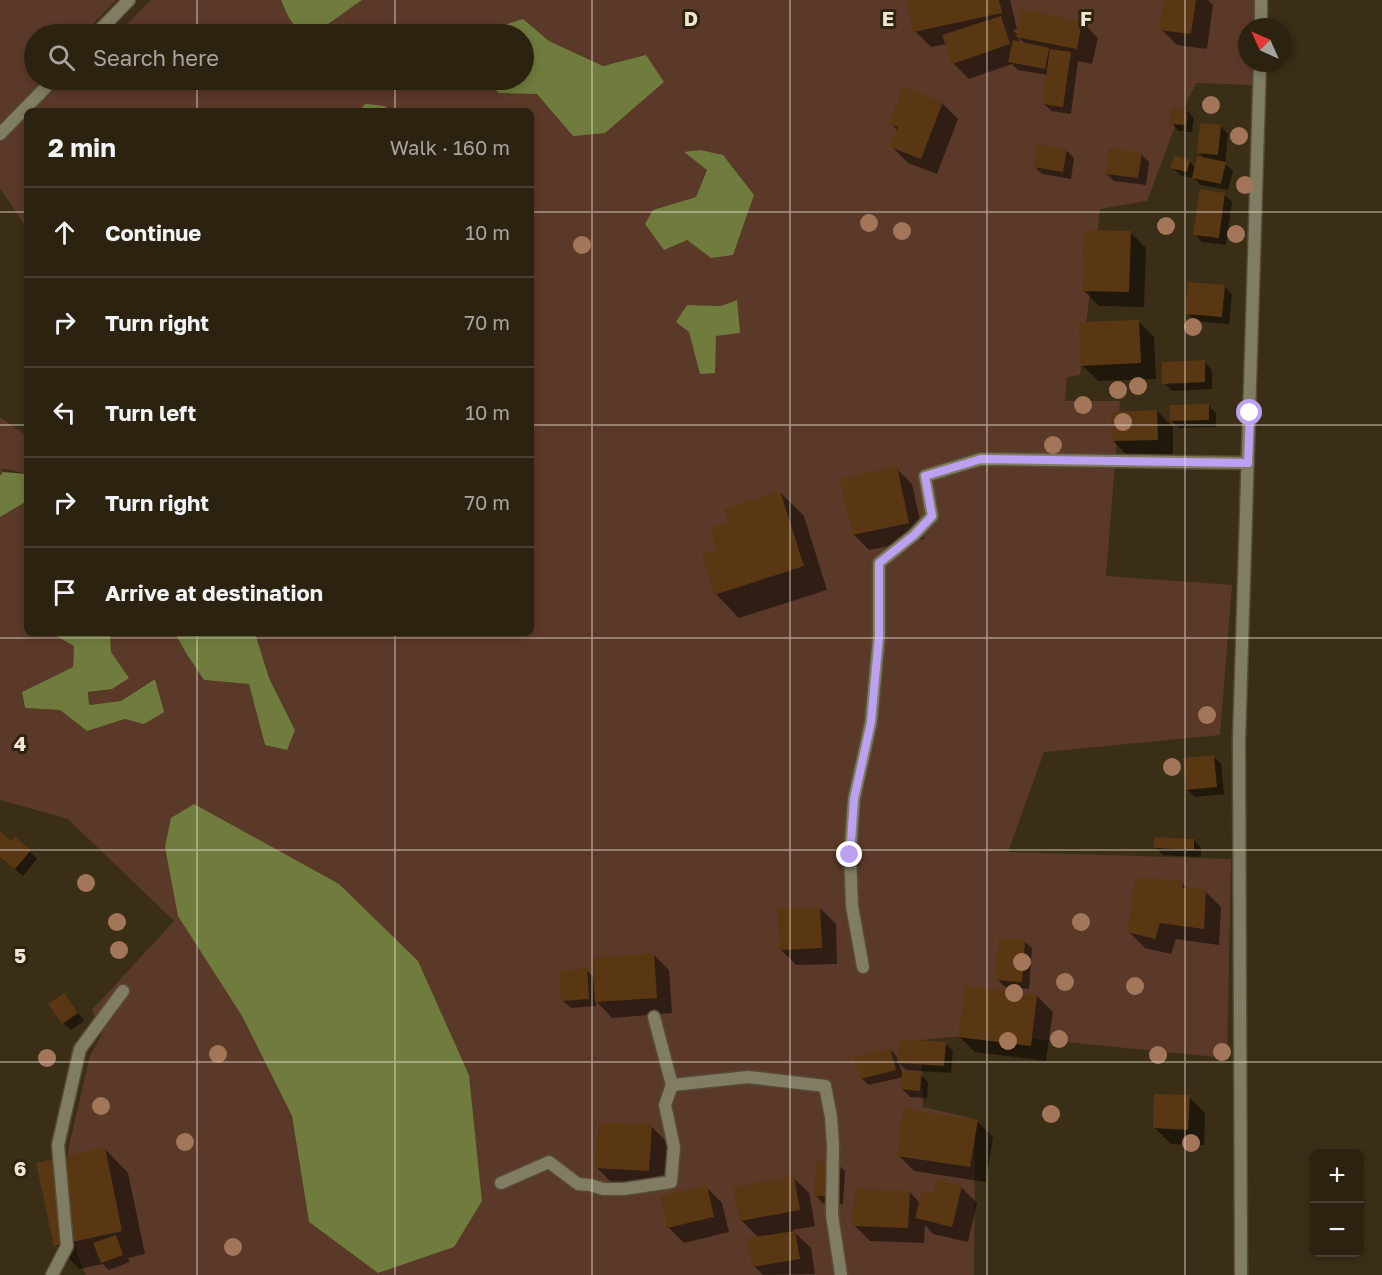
<!DOCTYPE html>
<meta charset="utf-8">
<style>
body{margin:0;font-family:"Golos Text",sans-serif;background:#382f1e;color:#f1f3f6}
.controls{position:absolute;right:18px;bottom:18px;display:grid;overflow:hidden;border-radius:9px;box-shadow:0 3px 9px #0003}
.controls button{width:54px;height:54px;display:grid;place-items:center;padding:0;border:0;border-bottom:2px solid #483f30;background:#2c2210;color:#f1f3f6;font:30px sans-serif}
.compass{position:absolute;left:1238px;top:18px;width:54px;height:54px;border-radius:50%;background:#2c2210;box-shadow:0 3px 9px #0003;rotate:315deg}
.stop{position:absolute;width:18px;height:18px;margin:-14px;border:4px solid #bca0f2;border-radius:50%;background:#fff}
.stop.end{background:#bca0f2;border-color:#fff;box-shadow:0 2px 6px #0008}
.list{margin:0;padding:0;list-style:none}
h2{display:flex;justify-content:space-between;align-items:center;height:78px;margin:0;padding:0 24px;font-size:26px}
h2 small{font-size:20px;font-weight:400;color:#a6a49f}
.list li{display:grid;grid-template-columns:39px 1fr auto;gap:18px;align-items:center;box-sizing:border-box;height:90px;padding:0 24px;border-top:2px solid #483f30}
.list b{display:block;font-size:22px;white-space:nowrap}
.list em{font-size:20px;font-style:normal;color:#a6a49f}
.icon{flex:none;width:33px;height:33px;fill:none;stroke:currentColor;stroke-width:2;stroke-linecap:round;stroke-linejoin:round}
.map{position:relative;flex:none;width:1382px;height:1275px;overflow:hidden}
.search{position:absolute;background:#2c2210;box-shadow:0 3px 9px #0003;left:24px;top:24px;width:510px;height:66px;display:flex;align-items:center;gap:15px;box-sizing:border-box;padding:0 21px;border-radius:33px;color:#a6a49f;font-size:22px}
.panel{position:absolute;background:#2c2210;box-shadow:0 3px 9px #0003;left:24px;top:108px;width:510px;height:528px;border-radius:9px}
.map>svg:first-child{display:block}
.green{fill:#5b3929;fill-rule:evenodd}
.water{fill:#707c3d}
.shadow{fill:#0007;fill-rule:evenodd}
.lines{fill:none;stroke-linecap:round;stroke-linejoin:round}
.stream{stroke:#707c3d;stroke-width:10}
.building{fill:#5a3713}
.street-casing{stroke:#584b35;stroke-width:15}
.street{stroke:#817d62;stroke-width:12}
.tree{fill:#a3765a}
.route{stroke:#bca0f2;stroke-width:8}
.grid{fill:none;stroke:#efe6d8;stroke-width:1.5;stroke-opacity:0.55}
.grid-label{font-size:20px;text-anchor:middle;font-weight:bold;fill:#efe6d8;stroke:#31240c;stroke-width:6;stroke-linejoin:round;paint-order:stroke}
</style>
<div class="map">
<svg width="1382" height="1275" viewBox="0 0 1382 1275">
<rect width="100%" height="100%" fill="#3b2e16"/>
<!-- green -->
<g class="green">
<polygon points="0,0 116,0 83,34 34,34 34,80 45,80 0,132"/>
<polygon points="151,0 281,0 293,25 311,34 118,34"/>
<path d="M 362,0 L 1256,0 L 1255,27 L 1247,27 L 1247,63 L 1255,63 L 1254,85 L 1196,83 L 1174,129 L 1147,201 L 1100,209 L 1080,375 L 1067,377 L 1065,401 L 1120,401 L 1106,576 L 1232,585 L 1220,735 L 1044,752 L 1008,852 L 1231,859 L 1227,1058 L 986,1034 L 921,1040 L 923,1107 L 975,1119 L 974,1275 L 86,1275 L 77,1254 L 68,1150 L 90,1056 L 102,1034 L 92,1010 L 174,921 L 68,819 L 0,800 L 0,517 L 27,501 L 27,633 L 51,633 L 74,646 L 73,667 L 22,692 L 24,708 L 60,710 L 87,731 L 125,719 L 145,724 L 154,679 L 121,701 L 89,705 L 88,692 L 112,689 L 110,633 L 175,633 L 186,653 L 204,680 L 249,684 L 265,745 L 295,729 L 269,678 L 255,633 L 531,633 L 531,111 L 30,111 L 67,80 L 484,80 L 499,93 L 537,94 L 664,82 L 646,56 L 603,66 L 549,41 L 523,19 L 481,31 L 479,34 L 314,34 ZM 684,152 L 754,195 L 711,258 L 687,240 L 653,210 L 696,197 L 707,170 ZM 737,300 L 716,336 L 700,373 L 689,332 L 686,305 L 721,306 ZM 418,961 L 469,1075 L 482,1201 L 378,1273 L 309,1222 L 292,1116 L 242,1016 Z"/>
<polygon points="27,113 27,229 0,188 0,136"/>
<polygon points="0,417 27,436 27,474 1,468 3,472 0,476"/>
</g>
<!-- water -->
<g class="water">
<path d="M 281,0 L 362,0 L 314,34 C 292,31 289,18 281,0 Z"/>
<polygon points="523,19 549,41 603,66 646,55 664,82 605,133 573,136 537,94 499,93 484,80 524,80 524,34 479,34 480,32"/>
<polygon points="700,150 723,155 754,195 733,255 711,258 687,240 664,250 645,224 653,210 696,197 707,170 684,152"/>
<polygon points="737,300 740,333 716,336 715,373 700,374 689,332 676,322 687,305 721,306"/>
<polygon points="3,472 27,474 27,501 0,517 0,476"/>
<polygon points="51,633 110,633 111,652 129,678 112,689 88,692 89,705 121,701 155,679 164,712 144,724 125,719 87,731 60,710 25,708 22,692 73,667 74,646"/>
<polygon points="175,633 255,633 269,678 295,730 287,750 265,745 249,684 204,680 186,653"/>
<polygon points="194,804 339,884 418,961 469,1075 482,1201 454,1247 378,1273 309,1222 292,1116 242,1016 178,916 165,847 171,818"/>
</g>
<!-- shadow -->
<g class="shadow">
<path d="M 913,0 L 1010,0 L 1017,29 L 1013,30 L 1018,35 L 1082,22 L 1098,38 L 1092,64 L 1078,61 L 1071,114 L 1051,111 L 1043,103 L 1047,75 L 1018,70 L 1012,64 L 969,79 L 953,63 L 947,44 L 931,47 L 915,31 ZM 1018,37 L 1026,45 L 1020,43 Z"/>
<polygon points="1165,0 1208,0 1213,5 1207,49 1177,45 1161,29"/>
<polygon points="942,103 958,119 937,174 908,163 892,147 898,131 891,123"/>
<polygon points="1186,110 1194,118 1192,132 1186,132 1188,115 1185,115 1183,131 1179,131 1171,123"/>
<polygon points="1220,126 1228,134 1225,164 1233,171 1228,190 1201,185 1195,179 1180,175 1172,167 1189,161 1196,168 1205,159 1199,153"/>
<polygon points="1067,151 1074,158 1071,179 1042,174 1035,167"/>
<polygon points="1141,154 1149,162 1146,185 1114,181 1106,174"/>
<polygon points="1224,194 1232,202 1226,245 1202,242 1194,234"/>
<polygon points="1130,232 1146,248 1144,307 1099,306 1083,290"/>
<polygon points="1224,286 1232,294 1229,324 1195,321 1187,313"/>
<polygon points="1138,321 1154,337 1156,379 1098,381 1082,365"/>
<polygon points="1204,362 1212,370 1212,389 1172,391 1164,383"/>
<polygon points="1208,405 1216,413 1216,427 1179,428 1171,420"/>
<polygon points="1157,411 1173,427 1173,455 1129,457 1113,441"/>
<polygon points="896,468 912,484 924,539 869,550 853,534"/>
<polygon points="780,492 804,516 827,590 739,618 716,594 718,550 730,523"/>
<polygon points="1213,756 1221,764 1224,794 1195,797 1187,789"/>
<polygon points="0,834 12,843 30,852 37,859 23,876 0,856"/>
<polygon points="1194,840 1201,848 1201,857 1163,855 1156,848"/>
<polygon points="1180,881 1189,890 1205,891 1221,907 1219,945 1176,939 1171,954 1145,948 1129,932"/>
<polygon points="820,908 836,924 837,964 796,965 780,949"/>
<polygon points="1024,941 1032,948 1029,989 1005,987 998,980"/>
<polygon points="653,954 669,970 672,1013 612,1018 596,1001 596,1006 571,1008 563,1001 586,970 595,978"/>
<polygon points="64,995 71,1003 84,1021 71,1030 63,1023"/>
<polygon points="1037,996 1053,1012 1046,1061 975,1052 959,1036"/>
<polygon points="946,1044 953,1051 951,1073 906,1070 899,1063 902,1073 921,1075 928,1082 927,1098 910,1097 902,1089 903,1077 869,1085 861,1078 890,1049 899,1059"/>
<polygon points="1189,1097 1205,1113 1204,1145 1171,1144 1155,1128"/>
<polygon points="977,1121 993,1137 986,1182 914,1171 898,1155"/>
<polygon points="651,1126 667,1142 665,1187 613,1184 597,1168"/>
<polygon points="105,1149 128,1173 145,1254 128,1258 130,1262 109,1270 103,1264 79,1269 56,1245"/>
<polygon points="837,1164 845,1171 843,1204 823,1203 815,1195"/>
<polygon points="793,1177 809,1193 815,1226 792,1230 811,1248 815,1274 763,1275 754,1266 759,1238 741,1220"/>
<polygon points="706,1187 722,1203 729,1232 684,1243 668,1227"/>
<polygon points="961,1187 977,1203 968,1242 933,1234 925,1225 924,1243 870,1241 854,1225 910,1192 920,1203 935,1195"/>
</g>
<g class="lines">
<!-- stream -->
<polyline class="stream" points="367,111 367,109 383,111"/>
</g>
<!-- building -->
<g class="building">
<polygon points="907,0 999,0 1002,13 913,32"/>
<polygon points="1163,0 1196,0 1191,34 1159,30"/>
<polygon points="1021,9 1082,21 1077,49 1016,37"/>
<polygon points="1001,16 1010,44 952,64 942,35"/>
<polygon points="1013,40 1049,48 1045,69 1008,62"/>
<polygon points="1050,49 1071,52 1063,107 1042,104"/>
<polygon points="903,86 943,102 921,159 890,147 898,127 889,124"/>
<polygon points="1171,107 1187,109 1185,125 1169,124"/>
<polygon points="1200,123 1221,125 1218,155 1197,153"/>
<polygon points="1037,144 1067,149 1063,172 1033,167"/>
<polygon points="1109,148 1142,153 1138,178 1105,174"/>
<polygon points="1174,156 1190,160 1187,172 1170,168"/>
<polygon points="1197,156 1226,162 1221,184 1192,178"/>
<polygon points="1200,189 1225,193 1219,238 1193,235"/>
<polygon points="1084,230 1131,231 1129,292 1082,291"/>
<polygon points="1188,282 1225,285 1222,317 1185,314"/>
<polygon points="1139,320 1141,363 1080,366 1079,322"/>
<polygon points="1205,360 1205,382 1162,384 1162,362"/>
<polygon points="1209,404 1209,420 1170,421 1170,405"/>
<polygon points="1157,410 1158,440 1112,441 1111,412"/>
<polygon points="897,466 909,523 852,535 840,479"/>
<polygon points="780,491 804,566 714,595 702,554 716,549 710,528 728,522 724,509"/>
<polygon points="1214,755 1217,787 1186,790 1183,758"/>
<polygon points="0,831 11,841 15,837 31,850 15,869 0,857"/>
<polygon points="1154,837 1194,839 1194,850 1154,848"/>
<polygon points="1136,878 1181,880 1183,888 1206,889 1204,929 1160,923 1155,939 1127,932"/>
<polygon points="820,907 822,948 779,950 777,909"/>
<polygon points="999,938 1025,939 1022,982 996,980"/>
<polygon points="654,953 657,998 595,1002 592,958"/>
<polygon points="587,968 589,999 561,1001 559,971"/>
<polygon points="965,986 1037,995 1031,1046 958,1037"/>
<polygon points="64,993 78,1013 62,1024 48,1004"/>
<polygon points="899,1039 946,1042 944,1066 897,1063"/>
<polygon points="890,1048 896,1070 860,1079 854,1057"/>
<polygon points="902,1071 921,1073 920,1091 901,1089"/>
<polygon points="1154,1094 1190,1095 1188,1130 1153,1128"/>
<polygon points="904,1109 978,1120 970,1167 897,1156"/>
<polygon points="599,1122 652,1124 649,1171 595,1168"/>
<polygon points="105,1147 122,1231 54,1246 36,1163"/>
<polygon points="816,1161 838,1162 836,1197 814,1196"/>
<polygon points="794,1176 800,1210 740,1221 733,1187"/>
<polygon points="936,1180 962,1186 952,1227 915,1218 922,1191 934,1193"/>
<polygon points="707,1185 714,1217 667,1228 660,1196"/>
<polygon points="855,1189 910,1191 908,1228 853,1226"/>
<polygon points="795,1231 800,1259 752,1267 748,1238"/>
<polygon points="116,1235 123,1255 101,1263 93,1243"/>
</g>
<g class="lines">
<defs>
<g id="street">
<polyline points="1261,27 1261,0"/>
<polyline points="96,34 129,0"/>
<polyline points="0,134 53,80"/>
<polyline points="863,967 852,906 850,855 854,799 871,722 879,636 879,563 914,535 932,516 925,476 981,459 1248,463"/>
<polyline points="654,1017 672,1085 748,1077 825,1086 831,1117 833,1145 832,1215 841,1275"/>
<polyline points="501,1183 549,1162 578,1184 590,1185 603,1189 624,1189 671,1182 674,1147 665,1105 672,1085"/>
<polyline points="52,1275 67,1246 58,1145 80,1049 123,991"/>
<polyline points="1241,1275 1239,740 1260,63"/>
</g>
</defs>
<!-- street casing -->
<use href="#street" class="street-casing"/>
<!-- street -->
<use href="#street" class="street"/>
</g>
<!-- trees -->
<g class="tree">
<circle cx="1211" cy="105" r="9"/>
<circle cx="1239" cy="136" r="9"/>
<circle cx="1245" cy="185" r="9"/>
<circle cx="869" cy="223" r="9"/>
<circle cx="1166" cy="226" r="9"/>
<circle cx="902" cy="231" r="9"/>
<circle cx="1236" cy="234" r="9"/>
<circle cx="582" cy="245" r="9"/>
<circle cx="1193" cy="327" r="9"/>
<circle cx="1138" cy="386" r="9"/>
<circle cx="1118" cy="390" r="9"/>
<circle cx="1083" cy="405" r="9"/>
<circle cx="1123" cy="422" r="9"/>
<circle cx="1053" cy="445" r="9"/>
<circle cx="1207" cy="715" r="9"/>
<circle cx="1172" cy="767" r="9"/>
<circle cx="86" cy="883" r="9"/>
<circle cx="117" cy="922" r="9"/>
<circle cx="1081" cy="922" r="9"/>
<circle cx="119" cy="950" r="9"/>
<circle cx="1022" cy="962" r="9"/>
<circle cx="1065" cy="982" r="9"/>
<circle cx="1135" cy="986" r="9"/>
<circle cx="1014" cy="993" r="9"/>
<circle cx="1059" cy="1039" r="9"/>
<circle cx="1008" cy="1041" r="9"/>
<circle cx="1222" cy="1052" r="9"/>
<circle cx="218" cy="1054" r="9"/>
<circle cx="1158" cy="1055" r="9"/>
<circle cx="47" cy="1058" r="9"/>
<circle cx="101" cy="1106" r="9"/>
<circle cx="1051" cy="1114" r="9"/>
<circle cx="185" cy="1142" r="9"/>
<circle cx="1191" cy="1143" r="9"/>
<circle cx="233" cy="1247" r="9"/>
</g>
<g class="lines">
<!-- route -->
<polyline class="route" points="850,855 854,799 871,722 879,636 879,563 914,535 932,516 925,476 981,459 1248,463 1250,413"/>
</g>
<!-- grid -->
<path class="grid" d="M 197,0 L 197,34M 395,0 L 395,34M 592,0 L 592,1275M 790,0 L 790,1275M 987,0 L 987,1275M 1185,0 L 1185,1275M 197,80 L 197,111M 395,80 L 395,111M 0,212 L 27,212M 531,212 L 1382,212M 0,425 L 27,425M 531,425 L 1382,425M 197,633 L 197,1275M 395,633 L 395,1275M 0,638 L 1382,638M 0,850 L 1382,850M 0,1062 L 1382,1062"/>
<g class="grid-label">
<text x="691" y="26">D</text>
<text x="888" y="26">E</text>
<text x="1086" y="26">F</text>
<text x="20" y="751">4</text>
<text x="20" y="963">5</text>
<text x="20" y="1176">6</text>
</g>
</svg>
<div class="controls">
<button>+</button>
<button>−</button>
</div>
<svg class="compass" viewBox="-18 -18 36 36"><path d="M0-13l5 13h-10z" fill="#e53935"/><path d="M0 13l5-13h-10z" fill="#a6a49f"/></svg>
<div class="stop" style="left:1250px;top:413px"></div>
<div class="stop end" style="left:850px;top:855px"></div>
<div class="search"><svg class="icon" aria-label="search" viewBox="0 0 24 24"><circle cx="10" cy="10" r="6"/><path d="M15 15l6 6"/></svg>Search here</div>
<section class="panel">
<h2>2 min<small>Walk · 160 m</small></h2>
<ul class="list">
<li><svg class="icon" aria-label="ahead" viewBox="0 0 24 24"><path d="M12 20V5M6 11l6-6 6 6"/></svg><div><b>Continue</b></div><em>10 m</em></li>
<li><svg class="icon" aria-label="right" viewBox="0 0 24 24"><path d="M7 20v-9h11M14 6l5 5-5 5"/></svg><div><b>Turn right</b></div><em>70 m</em></li>
<li><svg class="icon" aria-label="left" viewBox="0 0 24 24"><path d="M17 20v-9H6M10 6l-5 5 5 5"/></svg><div><b>Turn left</b></div><em>10 m</em></li>
<li><svg class="icon" aria-label="right" viewBox="0 0 24 24"><path d="M7 20v-9h11M14 6l5 5-5 5"/></svg><div><b>Turn right</b></div><em>70 m</em></li>
<li><svg class="icon" aria-label="arrive" viewBox="0 0 24 24"><path d="M6 21V4h12l-3 4 3 4H6"/></svg><div><b>Arrive at destination</b></div></li>
</ul>
</section>
</div>
